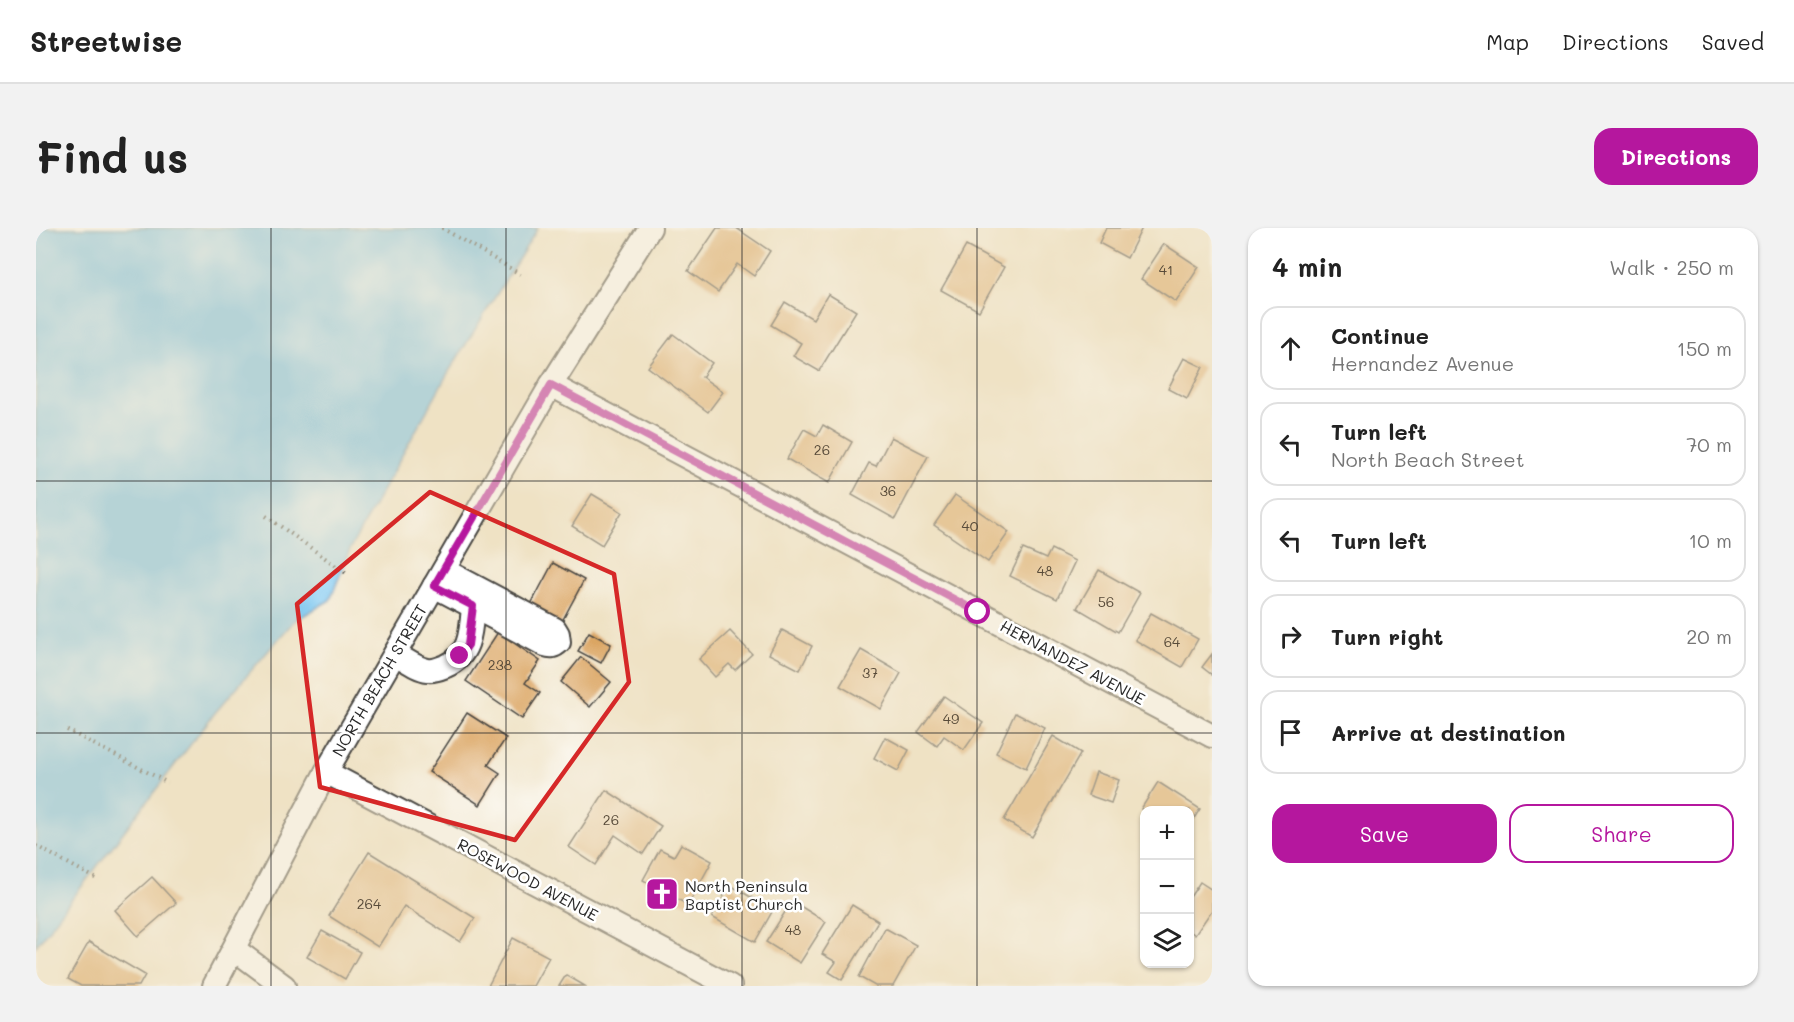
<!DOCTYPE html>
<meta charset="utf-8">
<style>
body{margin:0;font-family:Mali,sans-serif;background:#f2f2f2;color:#222}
.controls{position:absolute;right:18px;bottom:18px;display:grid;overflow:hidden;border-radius:12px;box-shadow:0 2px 4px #0004}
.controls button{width:54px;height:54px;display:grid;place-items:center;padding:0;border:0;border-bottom:2px solid #e0e0e0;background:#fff;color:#222;font:30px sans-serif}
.stop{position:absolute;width:18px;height:18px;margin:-14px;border:4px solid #b5179e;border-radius:50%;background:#fff}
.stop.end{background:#b5179e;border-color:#fff;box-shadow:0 2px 6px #0008}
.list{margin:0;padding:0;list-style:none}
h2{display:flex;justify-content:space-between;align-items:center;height:78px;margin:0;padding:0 24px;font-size:26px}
h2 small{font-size:20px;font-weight:400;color:#767676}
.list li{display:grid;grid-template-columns:39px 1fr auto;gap:18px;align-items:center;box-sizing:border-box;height:84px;margin:0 12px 12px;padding:0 12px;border:2px solid #e0e0e0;border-radius:18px}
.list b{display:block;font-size:22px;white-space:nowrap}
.list p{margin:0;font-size:20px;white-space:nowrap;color:#767676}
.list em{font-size:20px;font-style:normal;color:#767676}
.actions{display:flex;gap:12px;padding:18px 24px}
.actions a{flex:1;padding:14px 0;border:2px solid #b5179e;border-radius:18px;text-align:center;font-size:21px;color:#b5179e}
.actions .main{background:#b5179e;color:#fff}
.icon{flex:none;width:33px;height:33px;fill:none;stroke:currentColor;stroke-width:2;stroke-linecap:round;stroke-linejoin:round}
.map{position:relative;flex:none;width:1176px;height:758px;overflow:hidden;border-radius:18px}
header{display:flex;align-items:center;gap:36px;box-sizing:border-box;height:84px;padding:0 30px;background:#fff;border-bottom:2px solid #e0e0e0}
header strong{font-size:28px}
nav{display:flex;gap:33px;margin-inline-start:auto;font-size:21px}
.intro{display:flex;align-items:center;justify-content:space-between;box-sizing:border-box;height:144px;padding:0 36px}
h1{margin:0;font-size:42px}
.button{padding:15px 27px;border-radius:18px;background:#b5179e;color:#fff;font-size:21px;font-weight:700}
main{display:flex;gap:36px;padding:0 36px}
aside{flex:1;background:#fff;border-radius:18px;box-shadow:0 2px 4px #0004}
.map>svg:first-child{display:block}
.water{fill:#71c1ec;stroke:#4e768c;stroke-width:1.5}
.building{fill:#dba664}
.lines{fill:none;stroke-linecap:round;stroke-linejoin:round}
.minor-casing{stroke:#484642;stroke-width:26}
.path{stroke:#484642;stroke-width:4;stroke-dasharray:1.5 4.5;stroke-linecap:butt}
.minor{stroke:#fff;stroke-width:22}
.route{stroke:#b5179e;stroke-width:8}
.marked{fill:none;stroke:#d62828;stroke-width:4.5;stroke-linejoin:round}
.grid{fill:none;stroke:#2b2b2b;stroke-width:1.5;stroke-opacity:0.55}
.labels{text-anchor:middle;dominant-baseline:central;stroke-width:5;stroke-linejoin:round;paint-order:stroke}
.number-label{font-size:14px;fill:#574a39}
.street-label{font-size:16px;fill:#2b2b2b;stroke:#fff}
.poi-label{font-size:16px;fill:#2b2b2b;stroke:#fff;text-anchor:start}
</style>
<header>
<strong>Streetwise</strong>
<nav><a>Map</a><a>Directions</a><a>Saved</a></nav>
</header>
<div class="intro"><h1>Find us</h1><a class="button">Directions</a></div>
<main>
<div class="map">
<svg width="1176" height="758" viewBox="0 0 1176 758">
<rect width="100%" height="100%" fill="#fff"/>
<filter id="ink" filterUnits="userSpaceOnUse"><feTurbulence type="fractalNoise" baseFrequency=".0167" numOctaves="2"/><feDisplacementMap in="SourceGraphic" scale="12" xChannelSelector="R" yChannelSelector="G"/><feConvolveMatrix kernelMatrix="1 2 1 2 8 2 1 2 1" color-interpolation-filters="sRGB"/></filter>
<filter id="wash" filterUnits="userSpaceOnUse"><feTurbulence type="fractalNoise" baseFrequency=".008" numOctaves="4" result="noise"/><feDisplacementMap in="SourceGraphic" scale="24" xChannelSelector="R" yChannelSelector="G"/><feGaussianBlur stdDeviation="1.35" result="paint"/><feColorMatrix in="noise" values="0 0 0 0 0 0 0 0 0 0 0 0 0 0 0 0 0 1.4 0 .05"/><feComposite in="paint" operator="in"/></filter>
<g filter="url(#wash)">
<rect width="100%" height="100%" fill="#efe2c4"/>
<!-- water -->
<polygon class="water" points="0,0 502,0 412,145 315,319 294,372 258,393 178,486 0,718"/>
<g id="blocks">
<!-- building -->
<g class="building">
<polygon points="681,0 700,0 734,23 718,48 701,36 682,64 652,43"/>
<polygon points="1070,0 1106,0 1091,30 1063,15"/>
<polygon points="1128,16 1163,39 1140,74 1105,51"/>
<polygon points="930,18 968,39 943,83 905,62"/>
<polygon points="792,66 820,83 783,143 757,128 765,115 735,97 749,74 777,91"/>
<polygon points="637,106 676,135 666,149 687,164 672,184 612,139"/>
<polygon points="1148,130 1167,139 1151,171 1132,161"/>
<polygon points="787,197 816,214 793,255 751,231 768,201 781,208"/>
<polygon points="855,209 892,228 859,291 816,267 833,235 840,238"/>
<polygon points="556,266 586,284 566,317 536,298"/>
<polygon points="919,267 973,304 952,334 898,297"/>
<polygon points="987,321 1010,331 1015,321 1039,333 1021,371 974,348"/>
<polygon points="517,335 548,352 524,397 493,380"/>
<polygon points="1063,342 1104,365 1082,404 1041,380"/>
<polygon points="1115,385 1162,411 1146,439 1099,412"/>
<polygon points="746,402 776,418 764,442 733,426"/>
<polygon points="694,403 716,426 699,442 693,436 679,449 663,431"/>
<polygon points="462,404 504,433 489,455 504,465 486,491 430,453"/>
<polygon points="553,404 575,416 565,435 542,423"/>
<polygon points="825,422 865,445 845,481 804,458"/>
<polygon points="1176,426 1176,447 1166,439"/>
<polygon points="545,429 575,454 554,479 525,454"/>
<polygon points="908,468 947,495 928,522 908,508 901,518 882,504"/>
<polygon points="431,485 470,510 452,537 464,545 444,577 393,544"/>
<polygon points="979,485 1009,500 990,540 960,525"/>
<polygon points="1017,508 1045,525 996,609 968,592"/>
<polygon points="849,509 873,522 862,543 838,530"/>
<polygon points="1060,544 1083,552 1075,575 1052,567"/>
<polygon points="1122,554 1164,581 1154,597 1154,582 1107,582 1105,581"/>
<polygon points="570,562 625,598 607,626 579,607 560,637 533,619"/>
<polygon points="645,616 676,633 652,677 607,652 624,621 638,628"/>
<polygon points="333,624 439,690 424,714 368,678 342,719 293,688"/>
<polygon points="116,649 140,675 102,708 79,682"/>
<polygon points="1164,654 1176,662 1176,682 1159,707 1154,703 1154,669"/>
<polygon points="694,657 737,682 719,714 676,689"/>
<polygon points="756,673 790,694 764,735 730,714"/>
<polygon points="816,677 842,693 806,752 793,744 800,734 786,726"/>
<polygon points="849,700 880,717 857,758 839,758 823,749"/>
<polygon points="286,703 324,724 309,751 271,729"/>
<polygon points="477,710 513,729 497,758 452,758"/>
<polygon points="53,714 109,747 103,758 45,758 32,751"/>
<polygon points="530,747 549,758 523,758"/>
</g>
</g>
</g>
<g filter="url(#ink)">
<use href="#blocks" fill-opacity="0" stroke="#484642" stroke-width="1.5"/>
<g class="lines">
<defs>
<g id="minor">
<polyline points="515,157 1176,508"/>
<path d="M 398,358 L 509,417 C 515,419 518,419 523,414 L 522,406 L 519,401 L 408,342"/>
<path d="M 359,426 C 369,431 381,441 392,442 C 398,443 405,440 410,438 C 435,427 435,402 437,378"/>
<polyline points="290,544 694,758"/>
<polyline points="198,721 248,758"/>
<polyline points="178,758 290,544 515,157 614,0"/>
</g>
</defs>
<!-- minor casing -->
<use href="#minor" class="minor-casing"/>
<!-- path -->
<g class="path">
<polyline points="406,0 484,46"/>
<polyline points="230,288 313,347"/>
<polyline points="31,502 132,555"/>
<polyline points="0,618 61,651"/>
</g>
<!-- minor -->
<use href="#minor" class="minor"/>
</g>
</g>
<g class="lines" filter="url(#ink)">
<!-- route -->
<polyline class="route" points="424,428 432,417 437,378 398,358 515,157 942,384"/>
</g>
<!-- marked area -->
<path d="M0 0H1176V758H0ZM 394,264 L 578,346 L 593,454 L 479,612 L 284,559 L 261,376 Z" fill="#efe2c4" fill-opacity=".55" fill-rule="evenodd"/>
<path class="marked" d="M 394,264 L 578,346 L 593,454 L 479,612 L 284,559 L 261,376 Z"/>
<!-- grid -->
<path class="grid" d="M 235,0 L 235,758M 470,0 L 470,758M 706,0 L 706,758M 941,0 L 941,758M 0,253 L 1176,253M 0,505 L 1176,505"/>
<!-- icons -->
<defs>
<symbol id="church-square" viewBox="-11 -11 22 22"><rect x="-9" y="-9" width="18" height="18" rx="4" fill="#b5179e" stroke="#fff"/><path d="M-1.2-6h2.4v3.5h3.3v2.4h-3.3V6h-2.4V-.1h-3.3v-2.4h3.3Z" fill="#fff"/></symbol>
</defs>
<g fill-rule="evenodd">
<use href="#church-square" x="607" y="647" width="38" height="38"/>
</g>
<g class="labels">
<!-- number labels -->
<g class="number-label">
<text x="1130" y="41">41</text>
<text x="786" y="221">26</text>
<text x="852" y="262">36</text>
<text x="934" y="297">40</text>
<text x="1009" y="342">48</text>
<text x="1070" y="373">56</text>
<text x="1136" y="413">64</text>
<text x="464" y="436">238</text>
<text x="834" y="444">37</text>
<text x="915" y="490">49</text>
<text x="575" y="591">26</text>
<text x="333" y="675">264</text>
<text x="757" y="701">48</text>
</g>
<!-- street labels -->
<g class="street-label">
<text transform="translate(1037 434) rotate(28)">HERNANDEZ AVENUE</text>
<text transform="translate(343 452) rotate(-60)">NORTH BEACH STREET</text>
<text transform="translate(492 651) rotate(28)">ROSEWOOD AVENUE</text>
</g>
<!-- poi labels -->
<g class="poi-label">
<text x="649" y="657">North Peninsula<tspan x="649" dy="18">Baptist Church</tspan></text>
</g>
</g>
</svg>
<div class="controls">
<button>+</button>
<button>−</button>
<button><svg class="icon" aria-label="layers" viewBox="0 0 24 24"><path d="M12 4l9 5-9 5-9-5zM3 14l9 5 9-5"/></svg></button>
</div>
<div class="stop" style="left:942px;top:384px"></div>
<div class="stop end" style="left:424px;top:428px"></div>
</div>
<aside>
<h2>4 min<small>Walk · 250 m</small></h2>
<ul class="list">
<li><svg class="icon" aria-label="ahead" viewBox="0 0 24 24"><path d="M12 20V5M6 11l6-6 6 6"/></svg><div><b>Continue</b><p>Hernandez Avenue</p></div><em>150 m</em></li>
<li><svg class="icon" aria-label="left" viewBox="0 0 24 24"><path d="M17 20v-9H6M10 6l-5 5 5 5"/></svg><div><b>Turn left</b><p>North Beach Street</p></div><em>70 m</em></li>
<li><svg class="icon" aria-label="left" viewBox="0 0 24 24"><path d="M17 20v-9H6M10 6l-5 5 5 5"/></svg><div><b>Turn left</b></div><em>10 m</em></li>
<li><svg class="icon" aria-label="right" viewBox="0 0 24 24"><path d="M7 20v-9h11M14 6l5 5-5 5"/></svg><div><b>Turn right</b></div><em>20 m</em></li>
<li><svg class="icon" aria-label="arrive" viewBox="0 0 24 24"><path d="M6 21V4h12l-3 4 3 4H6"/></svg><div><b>Arrive at destination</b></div></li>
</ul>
<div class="actions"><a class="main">Save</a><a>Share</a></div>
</aside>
</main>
